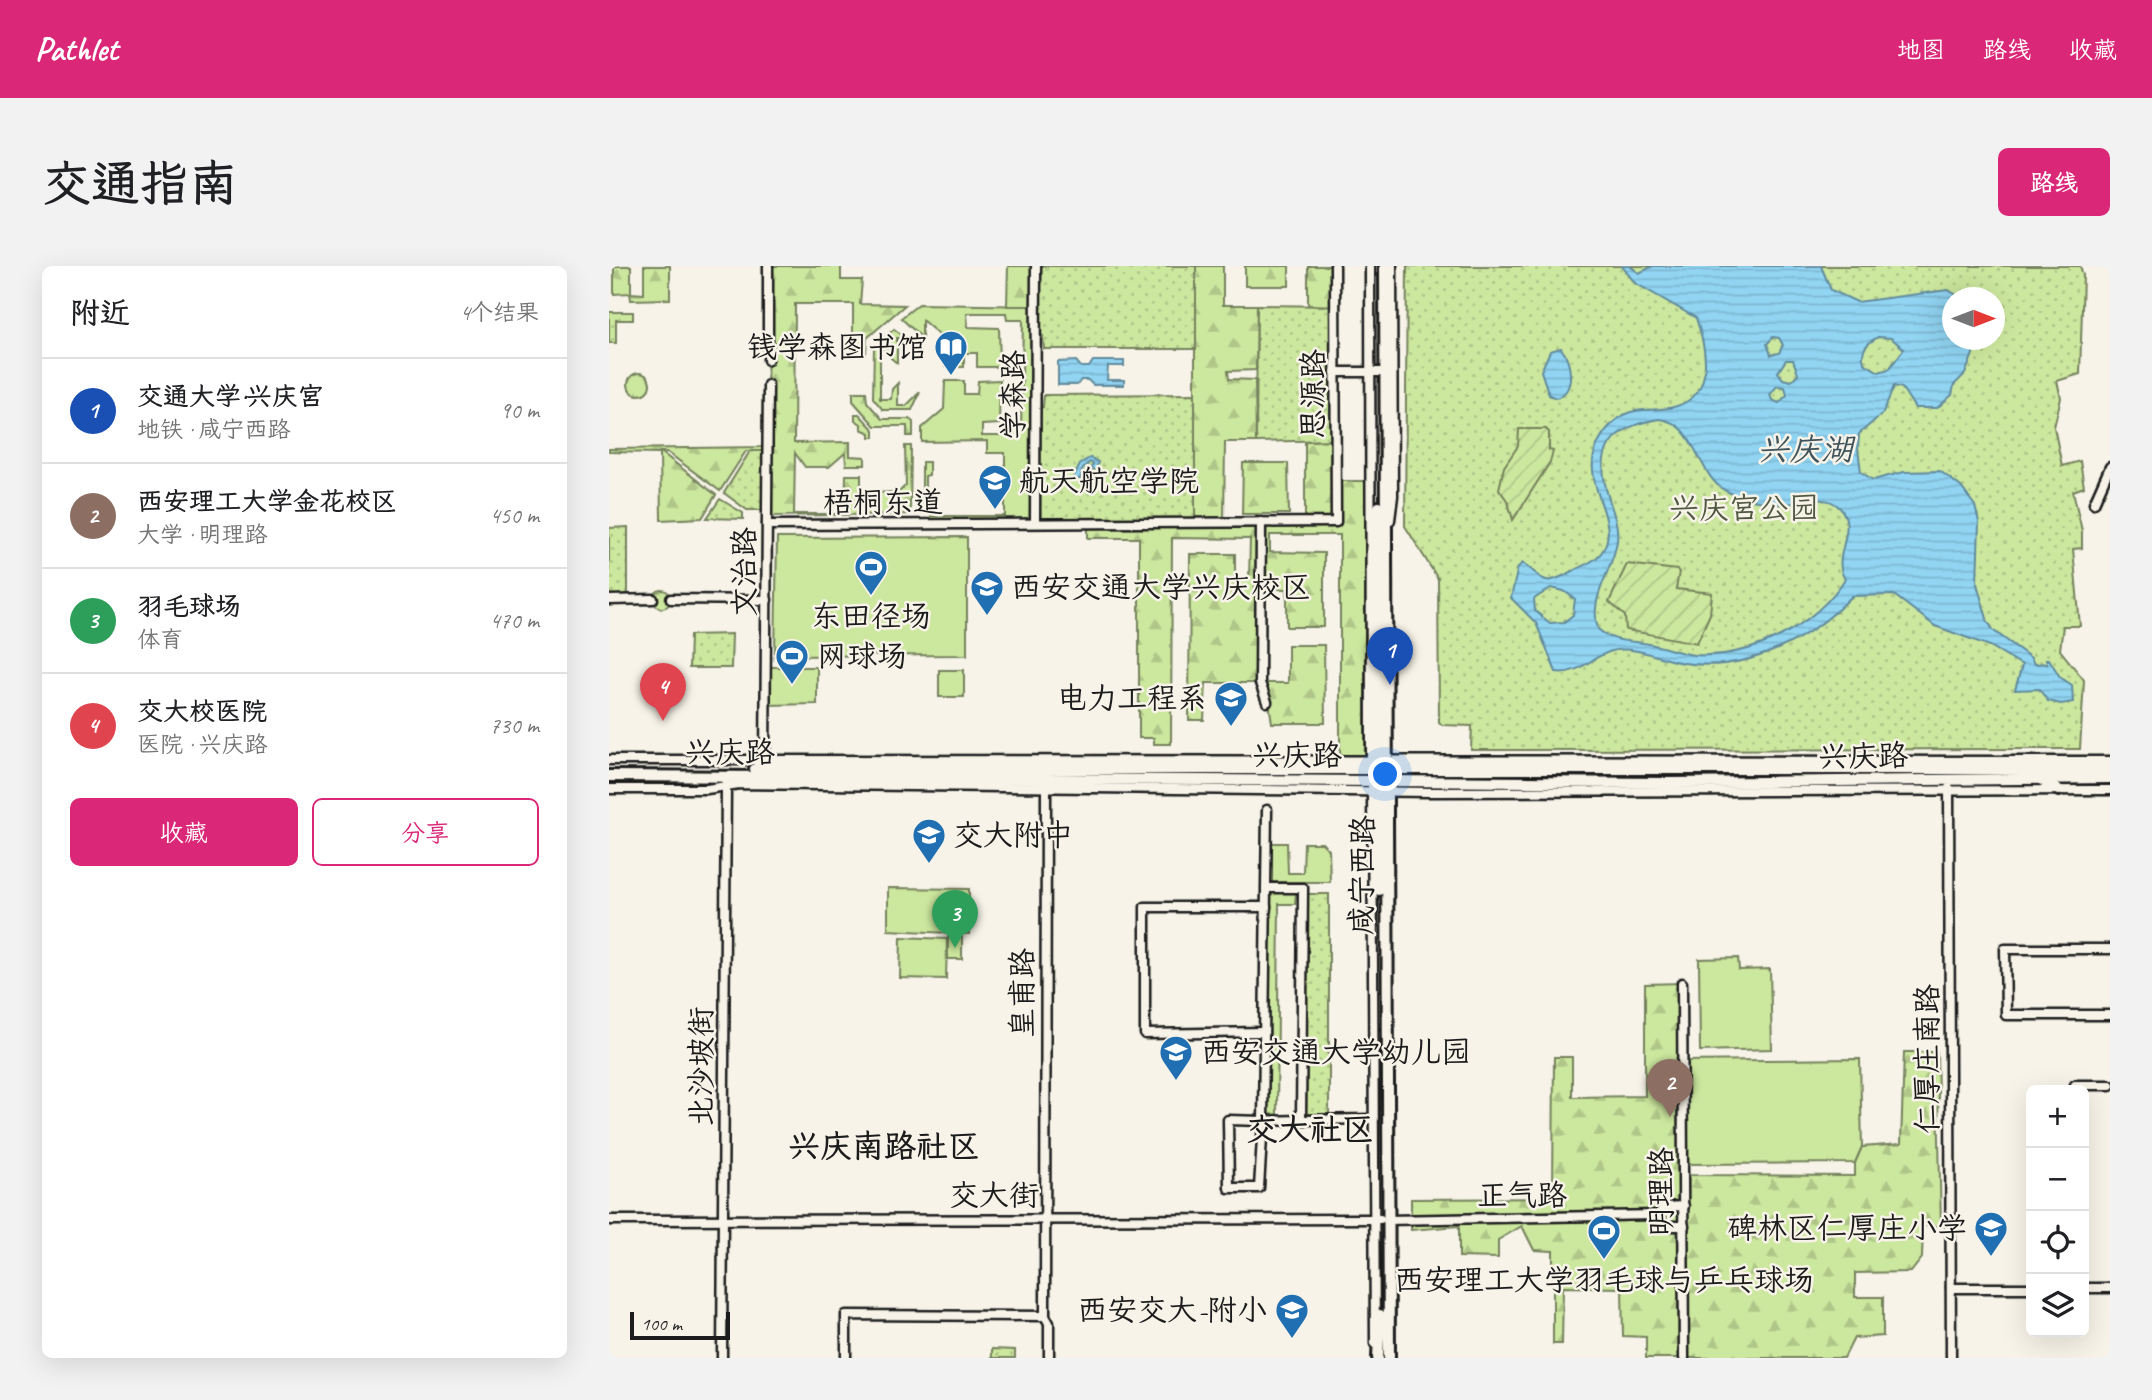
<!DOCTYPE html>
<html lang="zh">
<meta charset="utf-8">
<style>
body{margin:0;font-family:Caveat,"LXGW WenKai TC",sans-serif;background:#f2f2f2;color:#202124}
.controls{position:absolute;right:21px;bottom:21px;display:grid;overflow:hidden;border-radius:10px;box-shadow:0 7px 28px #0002}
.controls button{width:63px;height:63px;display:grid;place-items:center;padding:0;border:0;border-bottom:2px solid #e0e0e0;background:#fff;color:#202124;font:35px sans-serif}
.compass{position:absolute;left:1333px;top:21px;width:63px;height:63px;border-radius:50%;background:#fff;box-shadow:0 7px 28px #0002;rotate:90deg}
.scale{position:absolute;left:21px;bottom:18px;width:100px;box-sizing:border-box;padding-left:7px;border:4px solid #1c1c1c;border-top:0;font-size:19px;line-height:24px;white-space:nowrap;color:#1c1c1c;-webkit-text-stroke:5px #f7f3e8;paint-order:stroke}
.you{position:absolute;left:777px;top:509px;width:24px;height:24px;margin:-18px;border:5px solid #fff;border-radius:50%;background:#1a73e8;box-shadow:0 0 0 10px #1a73e833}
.badge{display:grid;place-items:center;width:46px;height:46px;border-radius:50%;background:#db2777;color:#fff;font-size:23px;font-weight:700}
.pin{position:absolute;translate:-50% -58px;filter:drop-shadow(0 2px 4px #0008)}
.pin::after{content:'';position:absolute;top:37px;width:24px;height:21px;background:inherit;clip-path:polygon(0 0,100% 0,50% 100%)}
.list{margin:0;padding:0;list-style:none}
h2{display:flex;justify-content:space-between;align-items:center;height:91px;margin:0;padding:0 28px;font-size:30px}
h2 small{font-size:23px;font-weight:400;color:#757577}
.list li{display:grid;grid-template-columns:46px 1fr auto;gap:21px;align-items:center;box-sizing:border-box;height:105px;padding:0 28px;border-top:2px solid #e0e0e0}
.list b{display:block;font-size:26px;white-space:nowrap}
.list p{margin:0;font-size:23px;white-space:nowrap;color:#757577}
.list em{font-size:23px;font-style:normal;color:#757577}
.actions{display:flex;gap:14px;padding:21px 28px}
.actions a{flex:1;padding:16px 0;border:2px solid #db2777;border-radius:10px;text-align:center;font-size:24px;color:#db2777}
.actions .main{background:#db2777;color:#fff}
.icon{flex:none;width:38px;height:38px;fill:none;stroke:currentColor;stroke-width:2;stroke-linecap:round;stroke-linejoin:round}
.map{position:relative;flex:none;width:1501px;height:1092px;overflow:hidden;border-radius:10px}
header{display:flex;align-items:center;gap:42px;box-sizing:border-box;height:98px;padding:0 35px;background:#db2777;color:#fff}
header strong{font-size:33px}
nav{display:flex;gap:38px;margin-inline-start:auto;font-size:24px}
.intro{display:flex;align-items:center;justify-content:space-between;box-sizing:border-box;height:168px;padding:0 42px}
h1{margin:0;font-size:49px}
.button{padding:18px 32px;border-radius:10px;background:#db2777;color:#fff;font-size:24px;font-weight:700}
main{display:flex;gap:42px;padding:0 42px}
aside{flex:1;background:#fff;border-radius:10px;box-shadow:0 7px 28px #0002}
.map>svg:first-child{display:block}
.grass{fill:#cce79e;stroke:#74825d;stroke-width:2}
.forest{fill:url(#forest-firs);stroke:#74825d;stroke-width:2}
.park{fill:url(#park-dots);stroke:#74825d;stroke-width:2;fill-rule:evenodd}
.garden{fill:url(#garden-furrows);stroke:#74825d;stroke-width:2}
.water{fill:url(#water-rules);stroke:#628b9d;stroke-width:2;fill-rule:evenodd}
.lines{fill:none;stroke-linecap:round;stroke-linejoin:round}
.minor-casing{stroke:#1c1c1c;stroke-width:13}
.major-casing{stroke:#1c1c1c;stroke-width:16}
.minor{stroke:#f7f3e8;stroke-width:8}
.major{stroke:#f7f3e8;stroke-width:10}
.labels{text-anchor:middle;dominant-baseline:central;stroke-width:5;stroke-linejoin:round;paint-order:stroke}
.poi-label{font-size:30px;fill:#1c1c1c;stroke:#f7f3e8;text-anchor:start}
.street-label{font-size:30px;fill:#1c1c1c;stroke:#f7f3e8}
.park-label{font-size:30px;fill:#515943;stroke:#f7f3e8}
.water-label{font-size:32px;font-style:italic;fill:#3f545c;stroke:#f7f3e8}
.neighbourhood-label{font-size:32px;font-weight:bold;fill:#1c1c1c;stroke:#f7f3e8}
</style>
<header>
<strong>Pathlet</strong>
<nav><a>地图</a><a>路线</a><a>收藏</a></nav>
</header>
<div class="intro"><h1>交通指南</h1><a class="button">路线</a></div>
<main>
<aside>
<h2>附近<small>4个结果</small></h2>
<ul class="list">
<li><span class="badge" style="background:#1a4fb4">1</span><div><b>交通大学·兴庆宫</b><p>地铁 · 咸宁西路</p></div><em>90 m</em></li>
<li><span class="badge" style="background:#8d6e63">2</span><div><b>西安理工大学金花校区</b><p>大学 · 明理路</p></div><em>450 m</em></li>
<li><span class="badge" style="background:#2e9e5b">3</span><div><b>羽毛球场</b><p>体育</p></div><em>470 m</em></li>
<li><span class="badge" style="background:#e0444e">4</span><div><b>交大校医院</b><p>医院 · 兴庆路</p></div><em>730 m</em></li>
</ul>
<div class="actions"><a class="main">收藏</a><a>分享</a></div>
</aside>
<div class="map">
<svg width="1501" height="1092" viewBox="0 0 1501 1092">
<defs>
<pattern id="forest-firs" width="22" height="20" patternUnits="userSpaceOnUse" patternTransform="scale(1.75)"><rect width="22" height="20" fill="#cce79e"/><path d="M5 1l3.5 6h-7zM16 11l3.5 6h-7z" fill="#afc688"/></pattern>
<pattern id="park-dots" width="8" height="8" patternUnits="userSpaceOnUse" patternTransform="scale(1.75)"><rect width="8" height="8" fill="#cce79e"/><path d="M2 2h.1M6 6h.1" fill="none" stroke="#afc688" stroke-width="1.8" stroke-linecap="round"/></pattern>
<pattern id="garden-furrows" width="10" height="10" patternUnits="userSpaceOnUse" patternTransform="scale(1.75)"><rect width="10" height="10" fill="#cce79e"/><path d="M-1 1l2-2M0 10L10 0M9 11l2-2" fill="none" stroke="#afc688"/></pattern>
<pattern id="water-rules" width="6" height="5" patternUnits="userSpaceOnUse" patternTransform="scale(1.75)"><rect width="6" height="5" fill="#91d5f3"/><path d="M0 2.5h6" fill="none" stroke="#7cb6d0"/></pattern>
</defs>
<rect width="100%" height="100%" fill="#f7f3e8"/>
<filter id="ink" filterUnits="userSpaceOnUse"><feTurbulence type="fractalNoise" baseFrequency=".0143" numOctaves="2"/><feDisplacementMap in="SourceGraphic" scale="14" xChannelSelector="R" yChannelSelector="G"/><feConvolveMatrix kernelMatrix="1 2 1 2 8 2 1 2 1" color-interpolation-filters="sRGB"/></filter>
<g filter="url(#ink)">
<!-- grass -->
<g class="grass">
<polygon points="310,38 427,40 426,253 322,254 322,250 396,250 396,187 378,187 378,175 313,176 313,162 335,143 336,115 355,115 355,128 368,128 369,115 391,114 390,158 373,159 373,170 396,170 397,164 412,164 414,54 398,54 397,47 358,47 359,61 390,62 391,101 368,101 368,87 355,87 355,101 336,101 336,74 313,54 313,72 292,52"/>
<polygon points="285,63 297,72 288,72 288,97 282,92 282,83 271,83 271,133 282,133 283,123 289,117 289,140 297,140 311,126 303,144 274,144 264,132 265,82"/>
<polygon points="246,148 250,148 265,164 265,171 261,171 261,167 252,163 252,158 246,154"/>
<polygon points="313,196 320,196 320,209 316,210 316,247 313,247"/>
<polygon points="358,271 358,389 166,390 168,272"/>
<polygon points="158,401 208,401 208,438 157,439"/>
<rect x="330" y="404" width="25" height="27"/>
<polygon points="662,577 678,577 679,607 694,607 695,577 713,577 720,584 721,616 660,616"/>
<polygon points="279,622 360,623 360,668 279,664"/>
<polygon points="657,627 687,627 686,638 670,638 668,848 654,849"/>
<polygon points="292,671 338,673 337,713 291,712"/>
<rect x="339" y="671" width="14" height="22"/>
<polygon points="1129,692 1130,704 1161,703 1163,783 1091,785 1090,693"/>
<polygon points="1251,793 1253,881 1246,897 1074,898 1074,795"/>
</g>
<!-- forest -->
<g class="forest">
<polygon points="5,0 22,0 22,27 35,28 35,0 61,0 61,33 22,34 21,27 5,28"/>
<polygon points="159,0 232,0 232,14 253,14 251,38 296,39 258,72 257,87 244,87 244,38 186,38 185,177 241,176 241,190 256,191 256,199 237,199 236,187 220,201 196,201 186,187 185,248 236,248 237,209 252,209 252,236 261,227 290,226 297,219 296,180 302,180 301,248 158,250 158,185 137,185 111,225 58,186 52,186 107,229 93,252 52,254 51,187 0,186 0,183 158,181"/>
<polygon points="399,0 427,0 427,40 398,40"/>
<polygon points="586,0 614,0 614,39 648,39 647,104 619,105 620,113 646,114 647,176 616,176 615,256 696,256 696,175 727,174 727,215 756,215 756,490 731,490 731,269 661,269 661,286 715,287 715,361 678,361 678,323 652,323 651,417 597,417 595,454 580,454 581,288 626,288 626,312 640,313 641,273 563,272 562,478 545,478 545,472 530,472 530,272 479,272 479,257 586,256"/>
<rect x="636" y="0" width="44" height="20"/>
<polygon points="699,0 726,0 726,40 699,39"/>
<circle cx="30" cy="118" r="11"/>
<polygon points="244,126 257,126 258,136 273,153 300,153 304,156 304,170 298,170 298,160 266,160 244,135"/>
<polygon points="634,197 679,197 680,248 633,248"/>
<circle cx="53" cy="333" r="9"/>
<polygon points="679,379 715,379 716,457 663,457 657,417 679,417"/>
<polygon points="1073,717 1075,909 1246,910 1246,897 1253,881 1292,878 1295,786 1328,786 1332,960 1314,960 1313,992 1302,1006 1246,1007 1246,1031 1274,1031 1274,1070 1245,1072 1235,1092 1037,1092 1037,1071 1014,1070 1013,1022 954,1021 953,1078 944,1078 944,985 925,984 913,960 889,974 889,992 850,991 850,960 802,964 802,933 944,932 945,791 963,791 963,831 1036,830 1036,718"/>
</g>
<!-- park -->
<g class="park">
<polygon points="427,0 587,0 587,83 435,83 434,70 427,67"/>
<path d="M 798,0 L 1471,0 L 1474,9 L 1471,108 L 1448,115 L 1452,132 L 1445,161 L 1453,200 L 1471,195 L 1475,221 L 1464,225 L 1473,265 L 1473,282 L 1464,283 L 1471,360 L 1454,360 L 1451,384 L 1475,414 L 1471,483 L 862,484 L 863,460 L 833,459 L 830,456 L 829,313 L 796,260 ZM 1344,32 L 1386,32 L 1386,74 L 1344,74 Z"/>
<polygon points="648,39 726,40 727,174 647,176"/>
<polygon points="0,46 24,46 24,54 7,54 7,77 0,77"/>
<polygon points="586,128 586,256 426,257 427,144 434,141 435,129"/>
<polygon points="141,185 158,185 158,244 138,244 115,227"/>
<polygon points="111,233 134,247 134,253 98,252"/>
<polygon points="19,261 19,334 0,334 0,262"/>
<polygon points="123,368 122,402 80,402 81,369"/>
<polygon points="699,628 720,628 720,848 696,848"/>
<polygon points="383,1083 406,1084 406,1092 383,1092"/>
</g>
<!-- garden -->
<g class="garden">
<polygon points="910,163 937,163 940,166 940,184 944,185 941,196 904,254 899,236 890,223 895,201 909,180"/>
<polygon points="1018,298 1068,304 1070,306 1067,323 1103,327 1101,348 1088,377 1017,364 1016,350 1000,336"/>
</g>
<!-- water -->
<g class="water">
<path d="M 1013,0 L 1021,0 L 1030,7 L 1044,0 L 1212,0 L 1222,24 L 1248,36 L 1339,24 L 1351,31 L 1344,32 L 1344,74 L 1364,74 L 1364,88 L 1356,108 L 1345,119 L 1343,129 L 1328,142 L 1306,142 L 1293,122 L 1285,120 L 1274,147 L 1250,168 L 1249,183 L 1252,206 L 1264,214 L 1295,206 L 1331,205 L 1352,221 L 1366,240 L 1370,256 L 1368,318 L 1379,356 L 1385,365 L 1422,392 L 1425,398 L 1438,397 L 1437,393 L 1440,393 L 1451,411 L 1463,419 L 1464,436 L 1452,438 L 1439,435 L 1430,423 L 1406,424 L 1413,399 L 1381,380 L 1326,360 L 1285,329 L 1243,330 C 1201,374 1138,407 1075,397 C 1052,394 1031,381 1007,384 C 986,387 970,410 947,406 L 927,357 L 902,332 L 909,301 L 914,297 C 939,317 935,320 964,305 C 974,299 988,295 994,284 C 1015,249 958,210 999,162 C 1022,135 1040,149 1068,140 C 1107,127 1097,81 1087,52 L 1026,17 ZM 1164,71 L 1170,72 L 1174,79 L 1170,87 L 1162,89 L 1158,78 ZM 1269,71 L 1282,72 L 1295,83 L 1280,103 L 1270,106 L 1255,97 C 1251,84 1258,77 1269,71 ZM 1177,94 L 1184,94 L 1189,108 L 1182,115 L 1174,113 L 1169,106 ZM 1168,120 L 1176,121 L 1178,129 L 1170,137 L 1163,134 L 1161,129 ZM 1050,153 C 1087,156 1088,210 1117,225 C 1131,232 1154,237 1169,238 C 1189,240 1216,225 1231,242 C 1250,263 1221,291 1236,313 C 1205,360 1145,392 1087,389 C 1073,388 1059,382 1045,379 C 1025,374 1005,378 989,363 C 979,331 1004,305 1008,275 C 1010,259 1004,247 1000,233 C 984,183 1002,161 1050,153 ZM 942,322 L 955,325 L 966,333 L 964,349 L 955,356 L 941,357 L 926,345 L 925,333 Z"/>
<path d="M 952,82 C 962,96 968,125 947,132 L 940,129 L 932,105 L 941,85 Z"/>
<polygon points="467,95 472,101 480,101 484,95 515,95 515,100 499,100 498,114 515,114 515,119 484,119 479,114 472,114 468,119 449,119 449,96"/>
<polygon points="481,192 489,196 487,203 481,204 484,198 481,196 474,202 471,213 463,214 472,197"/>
</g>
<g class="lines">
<defs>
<g id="minor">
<polyline points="761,0 762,498"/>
<polyline points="159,94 159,0"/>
<polyline points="726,106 776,106"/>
<polyline points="1485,237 1501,201"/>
<polyline points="781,254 784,230 783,0"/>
<polyline points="652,256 651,417 658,436"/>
<polyline points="426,257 427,0"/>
<polyline points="158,259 727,256 726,0"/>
<polyline points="62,333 158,334"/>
<polyline points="0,334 44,333"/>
<polyline points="0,494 1501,495"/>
<polyline points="156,494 159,119"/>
<polyline points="437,519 436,1050 440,1057 440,1092"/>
<polyline points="763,521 766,1078"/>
<polyline points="1340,522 1342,1092"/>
<polyline points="0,523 98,523 130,518 821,526 1501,524"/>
<polyline points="657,622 694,622 692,854 654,855 650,922 620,922 619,854 654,855 658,544"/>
<polyline points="1501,683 1396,683 1397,749 1501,749"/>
<polyline points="1073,717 1075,1092"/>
<polyline points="655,766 536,768 536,641 657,641"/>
<polyline points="1466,819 1501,819"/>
<polyline points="692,854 764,853"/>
<polyline points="1075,940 1055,941 1049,949 1055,960 1075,960"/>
<polyline points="0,954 771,953"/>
<polyline points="778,954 1049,949"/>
<polyline points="1342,1022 1422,1022"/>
<polyline points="1475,1022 1501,1022"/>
<polyline points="113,1092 117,517"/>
<polyline points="237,1092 237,1049 436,1050"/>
</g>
<g id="major">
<polyline points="776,0 780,1092"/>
<polyline points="770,241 770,624"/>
<polyline points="146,503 1501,503"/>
<polyline points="0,510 1062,517 1501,512"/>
<polyline points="1431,513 1450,524"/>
<polyline points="769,1092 771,1049"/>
</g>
</defs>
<!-- minor casing -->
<use href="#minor" class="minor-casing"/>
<!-- major casing -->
<use href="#major" class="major-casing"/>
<!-- minor -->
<use href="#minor" class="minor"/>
<!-- major -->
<use href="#major" class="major"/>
</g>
</g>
<!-- icons -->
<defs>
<symbol id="library-pin" viewBox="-11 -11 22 30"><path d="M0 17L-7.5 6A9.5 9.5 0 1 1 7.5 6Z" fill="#1f6fb2" stroke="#f7f3e8"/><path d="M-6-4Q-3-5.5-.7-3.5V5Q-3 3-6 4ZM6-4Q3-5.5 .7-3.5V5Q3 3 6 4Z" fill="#fff"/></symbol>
<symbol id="university-pin" viewBox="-11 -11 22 30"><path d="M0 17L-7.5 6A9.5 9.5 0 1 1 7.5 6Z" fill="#1f6fb2" stroke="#f7f3e8"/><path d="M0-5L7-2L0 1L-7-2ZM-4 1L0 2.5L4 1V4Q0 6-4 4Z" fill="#fff"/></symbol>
<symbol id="stadium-pin" viewBox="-11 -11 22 30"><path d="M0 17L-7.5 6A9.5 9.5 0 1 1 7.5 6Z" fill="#1f6fb2" stroke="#f7f3e8"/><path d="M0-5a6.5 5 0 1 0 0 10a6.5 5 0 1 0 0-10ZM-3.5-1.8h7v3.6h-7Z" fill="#fff"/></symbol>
<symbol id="school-pin" viewBox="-11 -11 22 30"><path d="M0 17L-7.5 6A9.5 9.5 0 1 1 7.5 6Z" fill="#1f6fb2" stroke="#f7f3e8"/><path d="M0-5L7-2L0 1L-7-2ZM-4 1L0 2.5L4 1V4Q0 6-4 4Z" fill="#fff"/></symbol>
</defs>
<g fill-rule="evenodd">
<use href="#library-pin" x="323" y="62" width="38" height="52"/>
<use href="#university-pin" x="367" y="196" width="38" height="52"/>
<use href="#stadium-pin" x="243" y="282" width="38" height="52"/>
<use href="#university-pin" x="359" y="302" width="38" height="52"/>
<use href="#stadium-pin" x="164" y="371" width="38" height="52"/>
<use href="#university-pin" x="603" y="413" width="38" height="52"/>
<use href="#school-pin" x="301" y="550" width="38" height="52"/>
<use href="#school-pin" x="548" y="767" width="38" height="52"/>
<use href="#school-pin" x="1363" y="943" width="38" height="52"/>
<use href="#stadium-pin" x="976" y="946" width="38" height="52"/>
<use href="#school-pin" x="664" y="1025" width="38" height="52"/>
</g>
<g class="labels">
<!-- poi labels -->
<g class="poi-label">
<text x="318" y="81" text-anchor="end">钱学森图书馆</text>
<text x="410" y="215">航天航空学院</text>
<text x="402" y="321">西安交通大学兴庆校区</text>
<text x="262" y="350" text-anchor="middle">东田径场</text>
<text x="208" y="390">网球场</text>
<text x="598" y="432" text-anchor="end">电力工程系</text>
<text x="344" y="569">交大附中</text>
<text x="592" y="786">西安交通大学幼儿园</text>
<text x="1358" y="962" text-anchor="end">碑林区仁厚庄小学</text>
<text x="995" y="1014" text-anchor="middle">西安理工大学羽毛球与乒乓球场</text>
<text x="658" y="1044" text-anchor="end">西安交大-附小</text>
</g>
<!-- street labels -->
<g class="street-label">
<text transform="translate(704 128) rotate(-90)">思源路</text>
<text transform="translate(404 129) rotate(-90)">学森路</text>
<text x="274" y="236">梧桐东道</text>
<text transform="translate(135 306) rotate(-90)">文治路</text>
<text x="121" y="486">兴庆路</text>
<text x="688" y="489">兴庆路</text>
<text transform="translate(1254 490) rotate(-1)">兴庆路</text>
<text transform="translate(753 609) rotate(-89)">咸宁西路</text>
<text transform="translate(413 727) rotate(-90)">皇甫路</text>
<text transform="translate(1318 793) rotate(-90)">仁厚庄南路</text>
<text transform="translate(92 801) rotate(-90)">北沙坡街</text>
<text transform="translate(1052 926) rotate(-90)">明理路</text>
<text x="385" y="929">交大街</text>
<text x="913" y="929">正气路</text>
</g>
<!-- park labels -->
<g class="park-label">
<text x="1135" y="242">兴庆宫公园</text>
</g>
<!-- water labels -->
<g class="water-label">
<text x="1196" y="183">兴庆湖</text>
</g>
<!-- neighbourhood labels -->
<g class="neighbourhood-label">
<text x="701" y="863">交大社区</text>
<text x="275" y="880">兴庆南路社区</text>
</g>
</g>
</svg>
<div class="controls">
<button>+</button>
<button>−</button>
<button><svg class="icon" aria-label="locate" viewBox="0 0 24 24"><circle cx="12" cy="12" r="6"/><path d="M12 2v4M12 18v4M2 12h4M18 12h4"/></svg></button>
<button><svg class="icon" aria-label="layers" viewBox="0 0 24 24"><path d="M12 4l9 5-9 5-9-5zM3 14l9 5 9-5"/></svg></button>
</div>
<svg class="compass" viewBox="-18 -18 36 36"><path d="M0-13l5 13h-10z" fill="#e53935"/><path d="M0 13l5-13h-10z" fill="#757577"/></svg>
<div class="scale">100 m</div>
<div class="you"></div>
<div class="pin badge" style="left:781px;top:419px;background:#1a4fb4">1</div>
<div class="pin badge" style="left:1061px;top:851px;background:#8d6e63">2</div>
<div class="pin badge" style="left:346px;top:682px;background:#2e9e5b">3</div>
<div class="pin badge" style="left:54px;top:455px;background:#e0444e">4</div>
</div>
</main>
